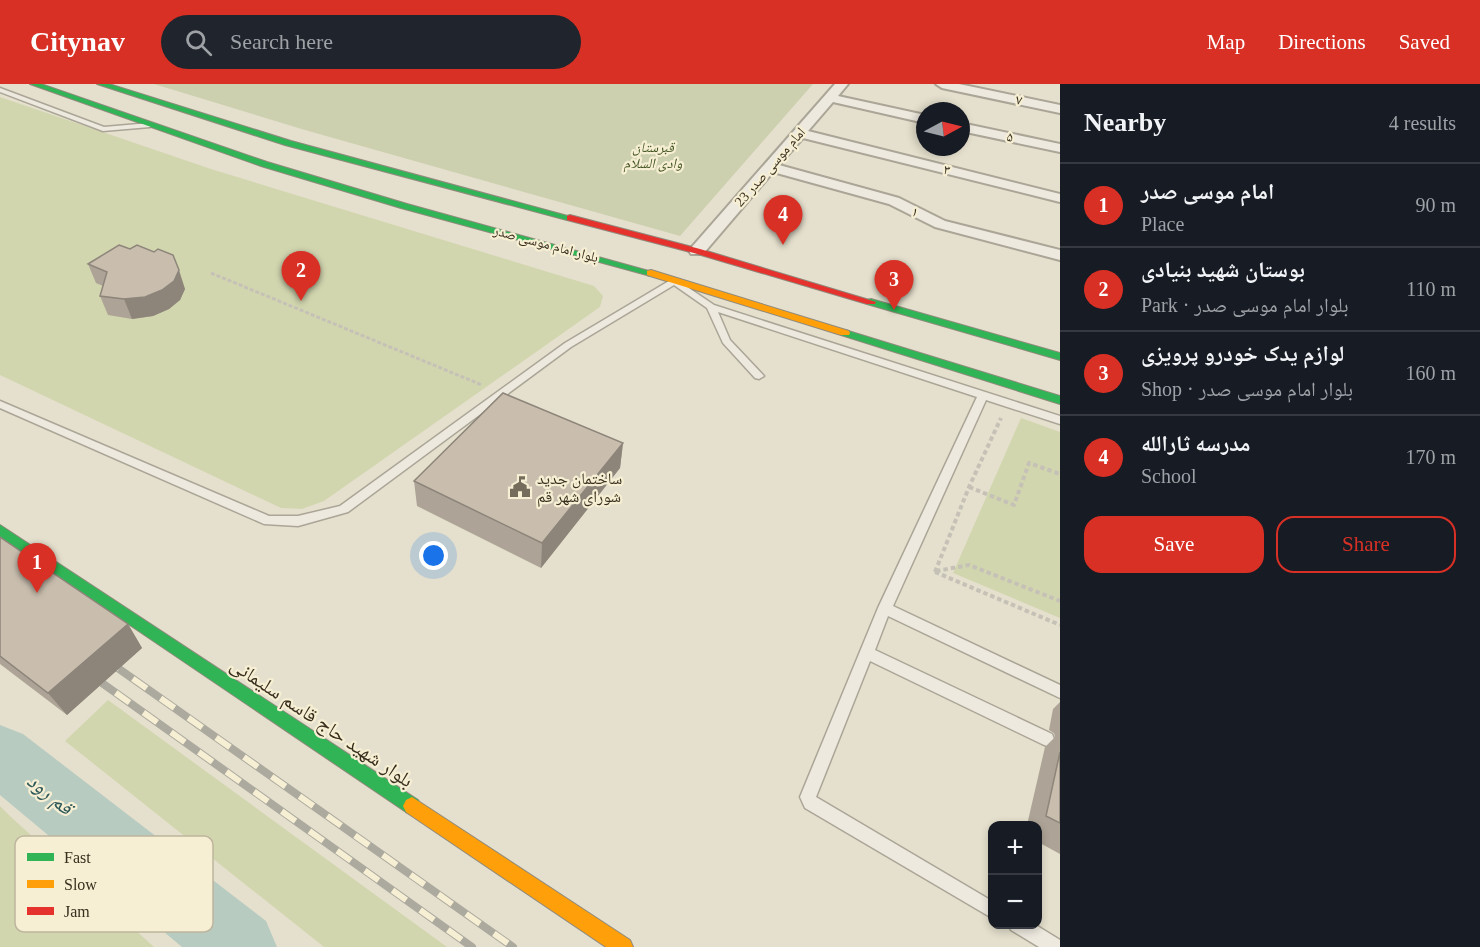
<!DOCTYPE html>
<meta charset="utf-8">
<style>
body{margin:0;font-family:"Times New Roman","Noto Naskh Arabic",serif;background:#20242c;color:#f1f3f6}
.controls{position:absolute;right:18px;bottom:18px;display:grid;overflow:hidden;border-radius:12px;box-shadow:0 3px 9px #0003}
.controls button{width:54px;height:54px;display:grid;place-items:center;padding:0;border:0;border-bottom:2px solid #363941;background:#171b24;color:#f1f3f6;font:30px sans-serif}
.compass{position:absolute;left:916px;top:18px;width:54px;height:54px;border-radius:50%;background:#171b24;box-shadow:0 3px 9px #0003;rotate:83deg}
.you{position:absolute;left:434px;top:472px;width:21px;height:21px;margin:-15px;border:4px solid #fff;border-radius:50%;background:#1a73e8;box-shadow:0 0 0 9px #1a73e833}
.badge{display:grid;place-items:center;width:39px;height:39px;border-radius:50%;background:#d93025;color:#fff;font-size:20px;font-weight:700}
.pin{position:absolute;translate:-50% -50px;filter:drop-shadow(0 2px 3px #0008)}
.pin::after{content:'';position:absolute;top:32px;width:21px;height:18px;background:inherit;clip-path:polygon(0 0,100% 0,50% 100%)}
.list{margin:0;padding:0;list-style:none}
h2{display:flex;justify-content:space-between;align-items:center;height:78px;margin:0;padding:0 24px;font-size:26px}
h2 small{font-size:20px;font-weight:400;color:#9ea1a6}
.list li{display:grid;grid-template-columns:39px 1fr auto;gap:18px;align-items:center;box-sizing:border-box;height:84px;padding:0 24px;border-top:2px solid #363941}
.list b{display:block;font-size:22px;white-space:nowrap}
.list p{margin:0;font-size:20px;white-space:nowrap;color:#9ea1a6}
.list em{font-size:20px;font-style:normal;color:#9ea1a6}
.actions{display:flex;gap:12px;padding:18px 24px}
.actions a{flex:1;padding:14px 0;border:2px solid #d93025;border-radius:18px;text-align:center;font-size:21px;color:#d93025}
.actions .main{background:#d93025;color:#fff}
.icon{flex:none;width:33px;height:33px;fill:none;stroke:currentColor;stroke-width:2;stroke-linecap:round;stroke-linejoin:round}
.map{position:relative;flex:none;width:1060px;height:863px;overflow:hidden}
header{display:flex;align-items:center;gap:36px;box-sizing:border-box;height:84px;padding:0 30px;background:#d93025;color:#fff}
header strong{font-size:28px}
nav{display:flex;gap:33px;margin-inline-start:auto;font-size:21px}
.search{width:420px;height:54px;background:#20242c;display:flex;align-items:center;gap:15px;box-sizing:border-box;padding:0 21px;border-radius:33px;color:#9ea1a6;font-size:22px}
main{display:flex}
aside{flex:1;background:#171b24}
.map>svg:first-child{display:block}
.green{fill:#d2d6af}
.cemetery{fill:#ccd0af}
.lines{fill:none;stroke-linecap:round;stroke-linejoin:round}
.river{fill:#b8cbc1;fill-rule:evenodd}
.lane-casing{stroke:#aaa596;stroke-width:3}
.street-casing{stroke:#aaa596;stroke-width:4}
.fast-casing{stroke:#908a7d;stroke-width:2}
.slow-casing{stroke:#908a7d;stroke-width:2}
.jam-casing{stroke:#908a7d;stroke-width:2}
.path-far1{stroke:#c5c1b6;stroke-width:3;stroke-dasharray:4 2;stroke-linecap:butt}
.path{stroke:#c5c1b6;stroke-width:4;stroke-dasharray:4.5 3;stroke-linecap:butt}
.lane{fill:#ede9df;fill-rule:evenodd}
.street{fill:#ede9df;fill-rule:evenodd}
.fast{fill:#30b455;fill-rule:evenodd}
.slow{fill:#ff9f0a;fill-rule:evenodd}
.jam{fill:#e5322d;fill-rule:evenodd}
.rail-casing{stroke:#aca99f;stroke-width:8}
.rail{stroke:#f6efd3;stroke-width:6;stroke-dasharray:17;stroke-linecap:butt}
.wall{fill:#ada396}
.shaded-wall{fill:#8d857a}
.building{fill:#c9beae;stroke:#8d857a;stroke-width:1.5}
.labels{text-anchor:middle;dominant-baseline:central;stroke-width:4.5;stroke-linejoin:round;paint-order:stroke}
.far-street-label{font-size:14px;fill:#392e1e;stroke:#f6efd3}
.far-park-label{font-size:14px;font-style:italic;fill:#455624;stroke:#f6efd3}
.poi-label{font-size:16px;fill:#392e1e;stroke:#f6efd3;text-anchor:start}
.near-street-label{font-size:20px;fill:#392e1e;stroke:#f6efd3}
.near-water-label{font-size:21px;font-style:italic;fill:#2d5859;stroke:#f6efd3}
.key{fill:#f6efd3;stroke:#bdb59d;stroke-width:1.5}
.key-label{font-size:16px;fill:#392e1e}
</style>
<header>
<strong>Citynav</strong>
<div class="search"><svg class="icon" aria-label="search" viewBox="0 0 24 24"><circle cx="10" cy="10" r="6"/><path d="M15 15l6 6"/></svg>Search here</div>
<nav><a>Map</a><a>Directions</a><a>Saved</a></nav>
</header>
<main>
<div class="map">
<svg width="1060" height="863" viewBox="0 0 1060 863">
<rect width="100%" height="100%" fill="#e5e0cd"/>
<!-- green -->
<g class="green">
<polygon points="0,13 211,85 594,202 603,212 600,223 324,417 302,425 281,424 0,291"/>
<polygon points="1021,334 1060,348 1060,534 953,489"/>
<polygon points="108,616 447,863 324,863 65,657"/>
<polygon points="0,722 11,733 154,863 0,863"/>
</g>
<!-- cemetery -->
<polygon class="cemetery" points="154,0 813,0 680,152 305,46"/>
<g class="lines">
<!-- river -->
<polygon class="river" points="0,641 23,650 266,837 277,863 182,863 0,711"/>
<defs>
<g id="lane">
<polygon points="0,4 104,43 150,39 154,41 150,43 103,47 0,8"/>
<polygon points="674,194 714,221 1060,332 1060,340 986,316 893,522 1060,601 1060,614 888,532 875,566 1052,650 1054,655 1052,660 1047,662 1042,660 870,577 816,713 992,817 992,834 805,724 800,713 878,524 977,313 718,228 730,256 764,292 759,295 755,294 723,259 707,224 674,201 571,263 348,428 298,442 264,440 0,324 0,317 269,432 298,432 340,422 565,259"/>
<polygon points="1009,840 1034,840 1060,856 1060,863 1039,863 1011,846"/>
</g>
<g id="street">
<polygon points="835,0 848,0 838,12 925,31 925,39 833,18 808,47 1060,110 1060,118 803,54 779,81 899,114 945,137 1060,166 1060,176 935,143 889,120 773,88 703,170 691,170 689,167 691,164"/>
<polygon points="936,0 959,0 1060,21 1060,29 942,4"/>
<polygon points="961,39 1060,60 1060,68 961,47"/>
</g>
<g id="fast">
<polygon points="30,0 41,0 267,78 407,120 656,189 651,192 647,191 401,124 261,82"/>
<polygon points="97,0 109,0 291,57 575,134 567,136 285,61"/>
<polygon points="871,215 1060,269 1060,276 867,220 867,216"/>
<polygon points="845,246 1060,312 1060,320 841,251 840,249"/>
<polygon points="0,441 418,716 421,722 418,728 412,731 406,728 0,453"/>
</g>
<g id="slow">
<polygon points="651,186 849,247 850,249 849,251 841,251 647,191 647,187"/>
<polygon points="412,713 630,856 633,863 606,863 406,728 403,722 406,716"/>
</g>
<polygon id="jam" points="570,131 700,165 876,218 875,220 867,220 694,169 567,136 567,132"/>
</defs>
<!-- lane casing -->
<use href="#lane" class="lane-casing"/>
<!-- street casing -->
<use href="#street" class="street-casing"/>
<!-- fast casing -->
<use href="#fast" class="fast-casing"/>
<!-- slow casing -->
<use href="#slow" class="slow-casing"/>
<!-- jam casing -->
<use href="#jam" class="jam-casing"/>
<!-- path-far1 -->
<polyline class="path-far1" points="211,189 482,301"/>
<!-- path -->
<g class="path">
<polyline points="969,403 1014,421 1029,379 1060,390"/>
<polyline points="936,487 969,481 1060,517"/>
<polyline points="935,488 969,403 1001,334"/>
<polyline points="935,488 1060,541"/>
</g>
<!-- lane -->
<use href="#lane" class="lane"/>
<!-- street -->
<use href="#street" class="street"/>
<!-- fast -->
<use href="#fast" class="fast"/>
<!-- slow -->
<use href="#slow" class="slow"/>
<!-- jam -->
<use href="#jam" class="jam"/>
<defs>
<g id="rail">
<polyline points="105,575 513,863"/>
<polyline points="88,589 472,863"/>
</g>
</defs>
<!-- rail casing -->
<use href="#rail" class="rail-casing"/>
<!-- rail -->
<use href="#rail" class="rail"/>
</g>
<!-- wall -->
<g class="wall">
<polygon points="130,165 154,168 185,205 180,216 169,225 153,232 132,235 108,231 100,212 103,202 96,199 88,180"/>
<polygon points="623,359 620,384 541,484 417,422 414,397"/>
<polygon points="0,453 128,540 142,564 67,631 0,580"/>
<polygon points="1060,618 1060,770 1038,758 1038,741 1027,741 1045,663 1055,653 1054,649 1049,646 1053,625"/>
</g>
<!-- shaded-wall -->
<g class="shaded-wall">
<polygon points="179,186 185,205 180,216 169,225 153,232 132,235 124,215"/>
<polygon points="623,359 620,384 541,484 542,459"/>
<polygon points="128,540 142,564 67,631 48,609"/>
</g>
<!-- building -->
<g class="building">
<polygon points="119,161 130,165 137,161 154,168 158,165 173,171 179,186 174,197 162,206 145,213 124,215 100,212 107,188 88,180"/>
<polygon points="503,309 623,359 542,459 414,397"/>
<polygon points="0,453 128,540 48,609 0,572"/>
<polygon points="1060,668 1060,739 1046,732"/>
</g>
<!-- icons -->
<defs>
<symbol id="civic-bare" viewBox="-9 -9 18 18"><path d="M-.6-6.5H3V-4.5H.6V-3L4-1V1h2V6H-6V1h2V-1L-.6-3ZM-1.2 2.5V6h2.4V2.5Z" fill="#756c5b" stroke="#f6efd3" stroke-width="2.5" paint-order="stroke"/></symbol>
</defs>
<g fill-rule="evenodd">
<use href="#civic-bare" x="505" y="388" width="30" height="30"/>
</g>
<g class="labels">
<!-- far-street labels -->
<g class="far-street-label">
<text transform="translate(1019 16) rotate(12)">۷</text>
<text transform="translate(1010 53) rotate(12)">۵</text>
<text transform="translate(770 83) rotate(-49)">امام موسی صدر 23</text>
<text transform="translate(947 86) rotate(14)">۳</text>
<text transform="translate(915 128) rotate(26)">۱</text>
<text transform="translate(546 160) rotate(15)">بلوار امام موسی صدر</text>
</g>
<!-- far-park labels -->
<g class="far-park-label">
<text x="653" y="63">قبرستان<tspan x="653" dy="16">وادی السلام</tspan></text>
</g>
<!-- poi labels -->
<g class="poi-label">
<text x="537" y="394">ساختمان جدید<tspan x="537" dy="18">شورای شهر قم</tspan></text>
</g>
<!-- near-street labels -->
<g class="near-street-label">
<text transform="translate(322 638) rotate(34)">بلوار شهید حاج قاسم سلیمانی</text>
</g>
<!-- near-water labels -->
<g class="near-water-label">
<text transform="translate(50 710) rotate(39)">قم رود</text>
</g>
</g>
<!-- legend -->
<rect x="15" y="752" width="198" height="96" rx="9" class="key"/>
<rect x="27" y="769" width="27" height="8" fill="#30b455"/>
<rect x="27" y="796" width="27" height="8" fill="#ff9f0a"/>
<rect x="27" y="823" width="27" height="8" fill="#e5322d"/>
<g class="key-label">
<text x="64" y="779">Fast</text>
<text x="64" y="806">Slow</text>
<text x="64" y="833">Jam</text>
</g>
</svg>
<div class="controls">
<button>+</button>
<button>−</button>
</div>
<svg class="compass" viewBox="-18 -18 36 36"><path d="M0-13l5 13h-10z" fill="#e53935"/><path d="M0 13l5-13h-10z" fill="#9ea1a6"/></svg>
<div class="you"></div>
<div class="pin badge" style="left:37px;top:509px">1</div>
<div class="pin badge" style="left:301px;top:217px">2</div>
<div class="pin badge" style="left:894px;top:226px">3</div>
<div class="pin badge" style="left:783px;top:161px">4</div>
</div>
<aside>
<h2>Nearby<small>4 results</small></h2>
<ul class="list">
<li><span class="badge">1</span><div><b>امام موسی صدر</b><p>Place</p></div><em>90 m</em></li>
<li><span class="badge">2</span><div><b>بوستان شهید بنیادی</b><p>Park · بلوار امام موسی صدر</p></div><em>110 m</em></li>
<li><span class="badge">3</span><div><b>لوازم یدک خودرو پرویزی</b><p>Shop · بلوار امام موسی صدر</p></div><em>160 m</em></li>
<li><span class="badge">4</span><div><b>مدرسه ثارالله</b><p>School</p></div><em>170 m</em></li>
</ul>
<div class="actions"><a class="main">Save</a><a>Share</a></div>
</aside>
</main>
